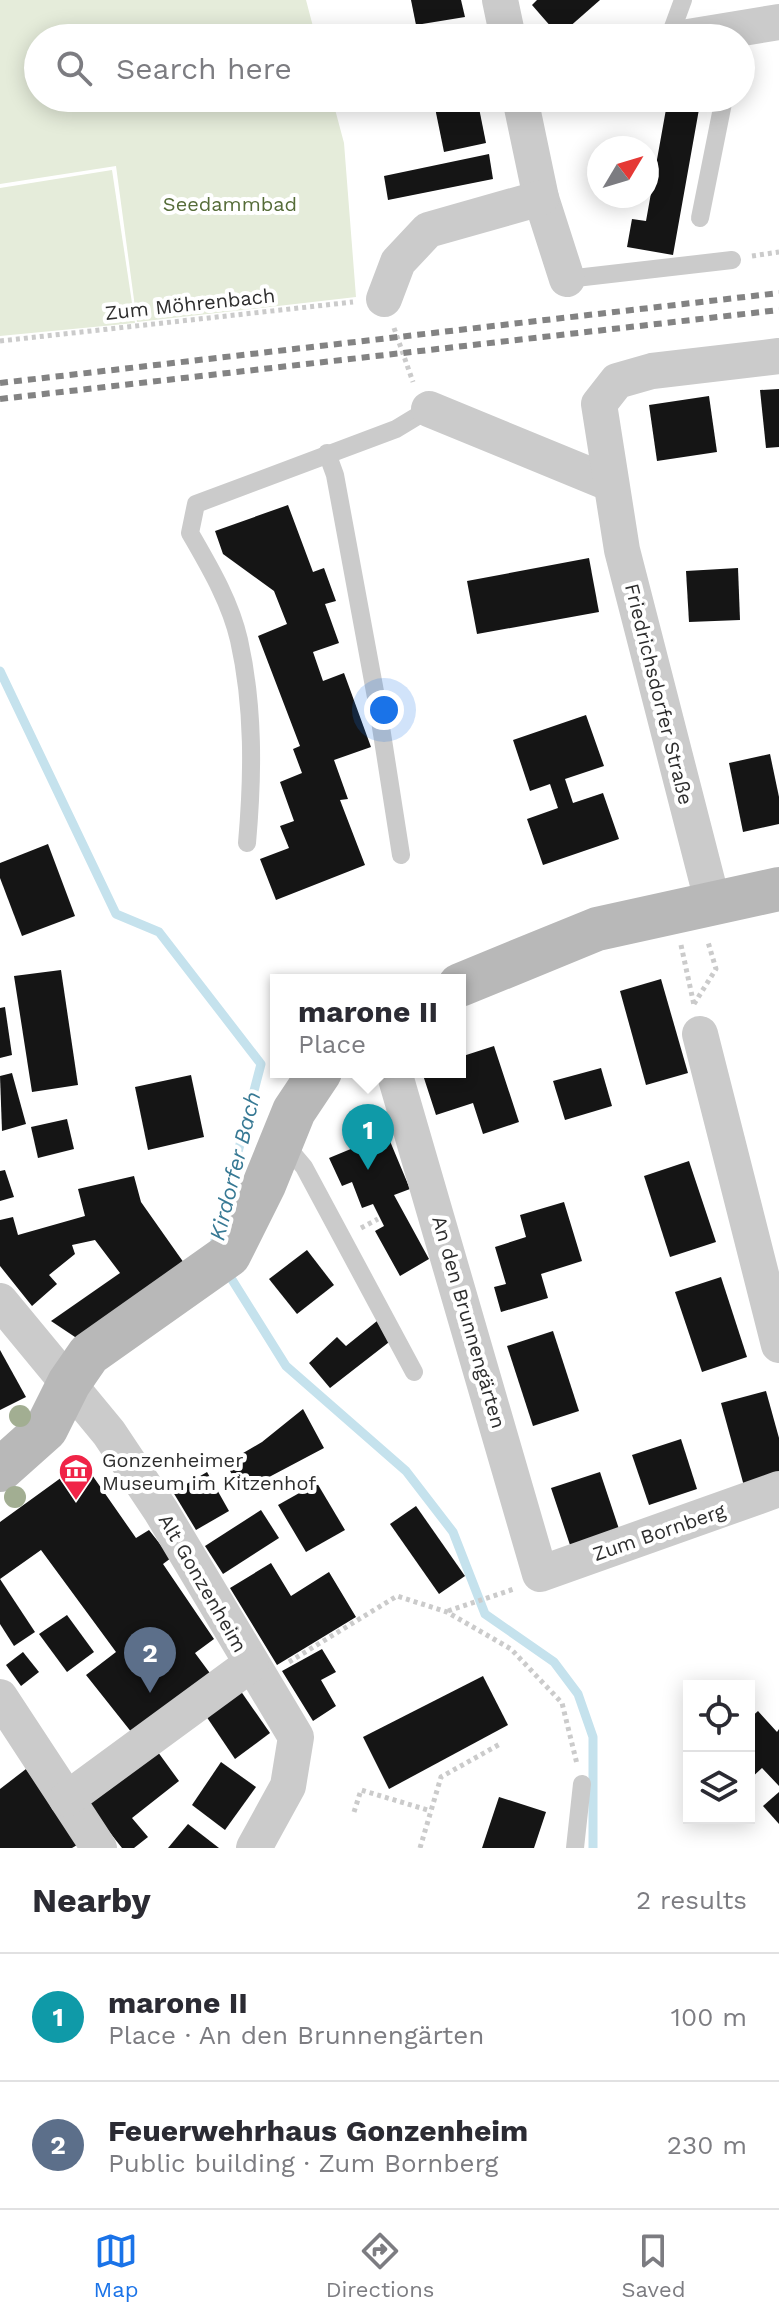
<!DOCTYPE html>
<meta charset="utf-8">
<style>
body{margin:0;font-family:"Work Sans",sans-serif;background:#f2f2f3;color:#2b2b33}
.controls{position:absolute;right:24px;bottom:24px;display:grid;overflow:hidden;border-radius:0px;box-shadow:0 4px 20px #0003}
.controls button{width:72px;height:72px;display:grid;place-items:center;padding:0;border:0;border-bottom:2px solid #e1e1e2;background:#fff;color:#2b2b33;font:40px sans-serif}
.compass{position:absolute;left:587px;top:136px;width:72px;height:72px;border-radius:50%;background:#fff;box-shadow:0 4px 20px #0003;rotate:52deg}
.you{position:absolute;left:384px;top:710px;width:28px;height:28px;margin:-20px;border:6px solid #fff;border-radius:50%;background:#1a73e8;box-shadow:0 0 0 12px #1a73e833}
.badge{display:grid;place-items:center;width:52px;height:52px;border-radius:50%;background:#1a73e8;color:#fff;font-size:26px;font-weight:700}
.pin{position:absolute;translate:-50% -66px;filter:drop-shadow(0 2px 4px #0008)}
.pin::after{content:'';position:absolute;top:42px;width:28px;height:24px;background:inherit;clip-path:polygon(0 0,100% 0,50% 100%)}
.popup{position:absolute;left:270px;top:974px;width:196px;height:104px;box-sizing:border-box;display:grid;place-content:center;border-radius:0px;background:#fff;filter:drop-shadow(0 2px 6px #0005);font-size:26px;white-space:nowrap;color:#7c7c81}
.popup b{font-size:30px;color:#2b2b33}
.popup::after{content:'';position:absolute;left:50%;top:100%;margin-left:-16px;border:16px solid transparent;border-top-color:#fff}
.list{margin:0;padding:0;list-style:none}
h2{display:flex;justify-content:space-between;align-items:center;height:104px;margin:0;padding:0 32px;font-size:34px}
h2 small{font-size:26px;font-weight:400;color:#7c7c81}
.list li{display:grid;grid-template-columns:52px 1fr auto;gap:24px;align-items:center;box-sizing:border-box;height:128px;padding:0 32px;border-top:2px solid #e1e1e2}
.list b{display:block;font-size:30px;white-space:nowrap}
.list p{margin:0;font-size:26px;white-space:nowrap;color:#7c7c81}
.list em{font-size:26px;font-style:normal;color:#7c7c81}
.icon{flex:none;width:44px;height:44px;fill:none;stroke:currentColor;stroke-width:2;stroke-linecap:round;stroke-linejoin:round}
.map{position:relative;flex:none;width:779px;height:1848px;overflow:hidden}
.search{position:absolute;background:#fff;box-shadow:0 4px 20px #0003;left:24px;right:24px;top:24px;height:88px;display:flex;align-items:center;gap:20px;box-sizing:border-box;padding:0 28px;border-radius:44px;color:#7c7c81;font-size:30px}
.sheet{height:360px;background:#fff}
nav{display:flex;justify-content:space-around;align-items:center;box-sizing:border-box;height:112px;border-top:2px solid #e1e1e2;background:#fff;font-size:22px;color:#7c7c81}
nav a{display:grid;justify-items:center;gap:4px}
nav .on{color:#1a73e8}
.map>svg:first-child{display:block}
.green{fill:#e5ecda}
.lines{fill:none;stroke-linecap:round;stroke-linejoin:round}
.stream{stroke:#c5e2ed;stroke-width:9}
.building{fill:#151515}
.path{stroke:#cbcbcb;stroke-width:5;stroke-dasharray:4 4;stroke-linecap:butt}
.lane{stroke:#cbcbcb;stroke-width:18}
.street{stroke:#cbcbcb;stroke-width:36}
.secondary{stroke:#b8b8b8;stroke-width:44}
.rail{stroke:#838383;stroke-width:6;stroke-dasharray:8 6;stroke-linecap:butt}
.tree{fill:#a2ae92}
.labels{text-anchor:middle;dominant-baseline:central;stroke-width:8;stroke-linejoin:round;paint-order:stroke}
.park-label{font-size:20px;fill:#556c38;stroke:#fff}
.street-label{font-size:20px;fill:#2e2e2e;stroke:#fff}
.poi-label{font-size:20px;fill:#2e2e2e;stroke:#fff;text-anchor:start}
.water-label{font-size:22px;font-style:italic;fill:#377994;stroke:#fff}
</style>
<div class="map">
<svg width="779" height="1848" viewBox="0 0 779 1848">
<rect width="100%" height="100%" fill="#fff"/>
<!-- green -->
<g class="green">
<polygon points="0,0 306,0 316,38 38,38 38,98 332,98 344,143 356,297 137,322 116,166 0,184"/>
<polygon points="112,170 135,323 0,336 0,188"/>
</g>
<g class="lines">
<!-- stream -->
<g class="stream">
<polyline points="0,671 116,914 159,932 261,1064 215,1240"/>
<polyline points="226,1270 286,1366 406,1471 453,1532 485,1614 554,1662 578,1694 593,1737 593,1848"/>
</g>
</g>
<!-- building -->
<g class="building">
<polygon points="411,0 461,0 465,17 416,25"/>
<polygon points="537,0 600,0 559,36 532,5"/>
<polygon points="433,98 477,98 486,143 444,152"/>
<polygon points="668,98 701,98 673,255 627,247 632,219 646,221"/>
<polygon points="489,154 493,179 388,200 384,176"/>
<polygon points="779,389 779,447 766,448 760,390"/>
<polygon points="709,396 717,452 657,461 649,405"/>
<polygon points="288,505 313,572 324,568 336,601 325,604 339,643 313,652 323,681 344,673 371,747 334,760 348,799 340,800 365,865 276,900 260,859 289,848 280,826 294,821 280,782 302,773 293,749 300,746 258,636 287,624 274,591 223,554 215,531"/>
<polygon points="589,558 599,612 477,634 467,581"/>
<polygon points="738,568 740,620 689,622 686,571"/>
<polygon points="586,715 604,766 565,779 573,803 603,793 619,839 543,865 527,819 558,808 550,784 530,791 513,740"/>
<polygon points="770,754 779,797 779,824 743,832 729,763"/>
<polygon points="48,844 75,916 22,936 0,878 0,863"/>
<polygon points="61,970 78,1085 32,1092 14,976"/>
<polygon points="661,979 688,1073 646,1085 620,991"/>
<polygon points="5,1007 12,1055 0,1058 0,1008"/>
<polygon points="494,1046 519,1122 483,1134 473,1103 436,1115 422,1072 460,1072 460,1057"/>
<polygon points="601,1068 612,1106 565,1120 553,1081"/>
<polygon points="12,1073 26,1124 2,1131 0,1076"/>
<polygon points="191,1075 204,1137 148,1150 135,1087"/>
<polygon points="67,1119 74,1149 38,1158 31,1127"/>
<polygon points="387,1134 410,1189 394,1195 429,1259 400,1276 375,1231 384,1226 373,1204 362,1208 352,1182 342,1186 329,1158"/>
<polygon points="689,1161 716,1242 670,1257 644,1176"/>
<polygon points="5,1170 14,1197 0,1201 0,1171"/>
<polygon points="134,1176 141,1202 184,1263 78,1339 51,1321 120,1273 95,1240 72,1245 75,1254 49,1275 57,1284 32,1306 0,1266 0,1220 13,1217 18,1235 85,1216 78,1189"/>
<polygon points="564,1202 582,1261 541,1274 548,1298 501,1312 494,1287 506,1284 495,1247 526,1237 520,1215"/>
<polygon points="307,1250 334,1285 297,1314 269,1279"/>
<polygon points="721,1277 747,1357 702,1372 675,1292"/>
<polygon points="377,1321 393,1339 330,1388 309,1363 337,1337 346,1346"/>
<polygon points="553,1331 579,1411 533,1426 507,1346"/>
<polygon points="0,1350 26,1397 0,1410"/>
<polygon points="766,1391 779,1438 779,1476 744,1486 721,1403"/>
<polygon points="303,1409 324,1448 241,1492 226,1463 262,1442"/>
<polygon points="681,1439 697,1489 649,1505 632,1455"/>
<polygon points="69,1472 77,1481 90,1472 136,1538 149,1530 171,1558 163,1564 214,1639 195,1653 215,1680 136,1738 86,1675 116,1652 41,1550 0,1579 0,1522"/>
<polygon points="207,1472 229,1511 196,1530 173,1492"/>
<polygon points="600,1472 619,1529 570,1545 551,1488"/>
<polygon points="317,1483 345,1530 306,1552 278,1505"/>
<polygon points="416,1506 465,1576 439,1594 390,1524"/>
<polygon points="261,1510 279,1538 223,1574 205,1546"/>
<polygon points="271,1563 291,1596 329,1572 356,1617 277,1665 230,1588"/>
<polygon points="0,1579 35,1632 14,1646 0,1624"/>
<polygon points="67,1615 94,1652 67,1672 39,1634"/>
<polygon points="322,1649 336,1672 321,1680 336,1706 313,1721 282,1671"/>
<polygon points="23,1652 39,1672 21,1686 6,1665"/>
<polygon points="483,1676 508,1725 389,1789 363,1737"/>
<polygon points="240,1690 270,1733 235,1759 204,1713"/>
<polygon points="758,1711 777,1732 779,1729 779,1786 762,1768 749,1780 749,1719"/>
<polygon points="155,1748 179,1781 132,1818 148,1837 134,1848 122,1848 85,1801"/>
<polygon points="221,1762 256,1787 225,1830 192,1805"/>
<polygon points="26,1769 82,1842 72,1848 0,1848 0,1789"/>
<polygon points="779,1792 779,1824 763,1806"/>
<polygon points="499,1797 546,1812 534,1848 482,1848"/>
<polygon points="188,1824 219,1848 168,1848"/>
</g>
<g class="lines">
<!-- path -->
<g class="path">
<polyline points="752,256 779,252"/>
<polyline points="394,328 413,382"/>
<polyline points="0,341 353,302"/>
<polyline points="681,945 694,1005"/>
<polyline points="694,1004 716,969 708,942"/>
<polyline points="361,1228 378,1219"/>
<polyline points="448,1611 514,1589"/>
<polyline points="289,1662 397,1596 447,1612 511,1649 562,1703 577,1764"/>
<polyline points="354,1812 361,1790 431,1811"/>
<polyline points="420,1848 441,1777 500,1744"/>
</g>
<!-- lane -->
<g class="lane">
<polyline points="669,38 683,0"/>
<polyline points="700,218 724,98"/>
<polyline points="567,279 732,260"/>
<polyline points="327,453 335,475 378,708 401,855"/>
<path d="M 247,843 C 253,775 254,707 239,640 C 230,601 209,566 190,533 L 196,504 L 396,429 L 429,409"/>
<polyline points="283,1142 304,1167 414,1372"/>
<polyline points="575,1848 582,1784"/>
</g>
<!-- street -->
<g class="street">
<polyline points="500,0 508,38"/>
<polyline points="682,38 779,22"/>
<polyline points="520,98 541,198 567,279"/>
<polyline points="384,299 398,262 428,230 541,198"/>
<polyline points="429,409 609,483"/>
<polyline points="713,904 622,550 599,404 617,381 652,371 779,356"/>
<polyline points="700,1034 779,1345"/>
<polyline points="394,1072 540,1574 779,1489"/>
<polyline points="0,1301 109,1433 161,1511 296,1737 288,1786 254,1848"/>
<polyline points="0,1697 99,1848"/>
<polyline points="67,1799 251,1664"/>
</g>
<!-- secondary -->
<g class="secondary">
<polyline points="460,985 597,929 779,889"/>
<polyline points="0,1470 46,1429 69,1383 89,1354 229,1255 264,1185 294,1111 320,1072"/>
</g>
<!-- rail -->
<g class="rail">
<polyline points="0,383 779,293"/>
<polyline points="0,399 779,310"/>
</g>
</g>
<!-- trees -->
<g class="tree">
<circle cx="20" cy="1416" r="11"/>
<circle cx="15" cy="1497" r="11"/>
</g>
<!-- icons -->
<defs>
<symbol id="museum-pin" viewBox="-11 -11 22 30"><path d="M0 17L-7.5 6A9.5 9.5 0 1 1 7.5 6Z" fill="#f02447" stroke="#fff"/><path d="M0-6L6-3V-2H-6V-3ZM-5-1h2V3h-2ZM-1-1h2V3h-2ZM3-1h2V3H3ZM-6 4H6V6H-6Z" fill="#fff"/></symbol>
</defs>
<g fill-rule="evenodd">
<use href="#museum-pin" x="56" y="1451" width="40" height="54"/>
</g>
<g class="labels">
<!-- park labels -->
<g class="park-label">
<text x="230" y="204">Seedammbad</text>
</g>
<!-- street labels -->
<g class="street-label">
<text transform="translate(190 304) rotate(-6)">Zum Möhrenbach</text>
<text transform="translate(659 694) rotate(76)">Friedrichsdorfer Straße</text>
<text transform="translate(469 1322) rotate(74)">An den Brunnengärten</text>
<text transform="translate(659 1532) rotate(-19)">Zum Bornberg</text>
<text transform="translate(203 1583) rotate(60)">Alt Gonzenheim</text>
</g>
<!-- poi labels -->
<g class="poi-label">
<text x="102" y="1460">Gonzenheimer<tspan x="102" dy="23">Museum im Kitzenhof</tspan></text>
</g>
<!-- water labels -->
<g class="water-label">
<text transform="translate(235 1166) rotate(-76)">Kirdorfer Bach</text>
</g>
</g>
</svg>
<div class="controls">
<button><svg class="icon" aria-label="locate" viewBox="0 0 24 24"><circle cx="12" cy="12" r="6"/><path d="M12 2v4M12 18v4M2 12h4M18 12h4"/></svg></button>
<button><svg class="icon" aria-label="layers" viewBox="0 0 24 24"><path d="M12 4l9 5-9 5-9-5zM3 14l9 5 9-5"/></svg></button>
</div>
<svg class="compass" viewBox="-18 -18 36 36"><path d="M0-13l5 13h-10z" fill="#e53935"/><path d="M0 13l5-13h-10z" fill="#7c7c81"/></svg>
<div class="you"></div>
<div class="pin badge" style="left:368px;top:1170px;background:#0f9aa8">1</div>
<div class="popup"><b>marone II</b>Place</div>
<div class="pin badge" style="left:150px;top:1693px;background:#5c6f8a">2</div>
<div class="search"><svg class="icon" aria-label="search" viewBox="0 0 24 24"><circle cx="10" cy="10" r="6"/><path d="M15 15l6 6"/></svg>Search here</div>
</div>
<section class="sheet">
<h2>Nearby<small>2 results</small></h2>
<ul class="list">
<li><span class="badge" style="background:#0f9aa8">1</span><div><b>marone II</b><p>Place · An den Brunnengärten</p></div><em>100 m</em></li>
<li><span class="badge" style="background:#5c6f8a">2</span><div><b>Feuerwehrhaus Gonzenheim</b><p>Public building · Zum Bornberg</p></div><em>230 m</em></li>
</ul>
</section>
<nav>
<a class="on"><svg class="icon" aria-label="map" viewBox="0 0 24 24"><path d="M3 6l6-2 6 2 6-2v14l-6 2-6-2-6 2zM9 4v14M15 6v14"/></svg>Map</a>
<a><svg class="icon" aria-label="directions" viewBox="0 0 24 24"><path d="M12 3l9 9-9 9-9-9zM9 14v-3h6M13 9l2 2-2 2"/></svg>Directions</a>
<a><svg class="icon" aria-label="saved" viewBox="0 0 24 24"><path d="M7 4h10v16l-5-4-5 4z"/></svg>Saved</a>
</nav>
